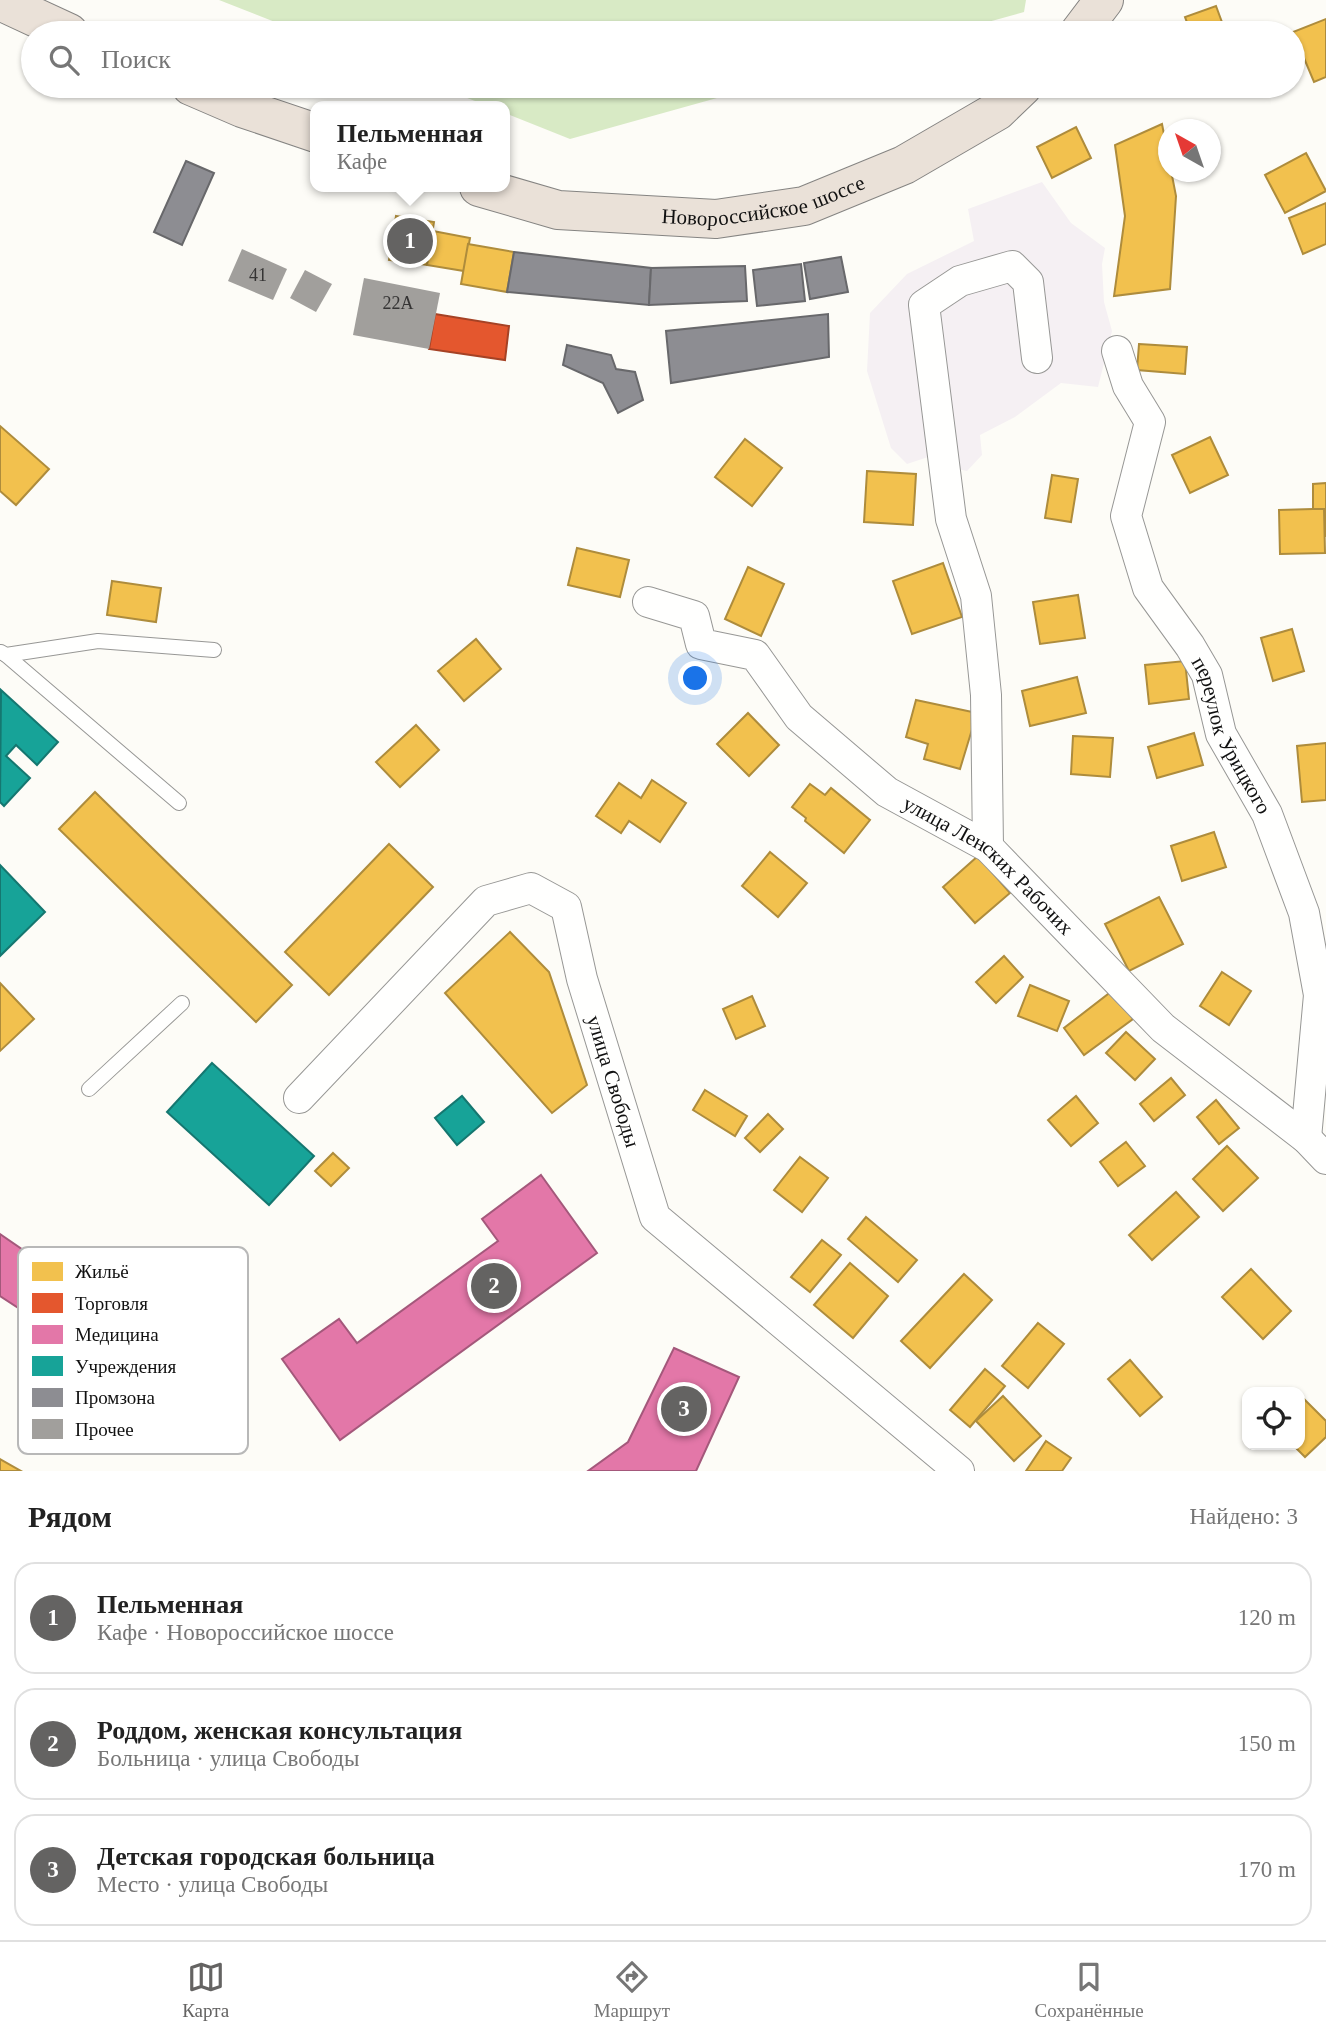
<!DOCTYPE html>
<html lang="ru">
<meta charset="utf-8">
<style>
body{margin:0;font-family:Georgia,serif;background:#f2f2f2;color:#222}
.controls{position:absolute;right:21px;bottom:21px;display:grid;overflow:hidden;border-radius:14px;box-shadow:0 2px 5px #0004}
.controls button{width:63px;height:63px;display:grid;place-items:center;padding:0;border:0;border-bottom:2px solid #e0e0e0;background:#fff;color:#222;font:35px sans-serif}
.compass{position:absolute;left:1158px;top:119px;width:63px;height:63px;border-radius:50%;background:#fff;box-shadow:0 2px 5px #0004;rotate:320deg}
.you{position:absolute;left:696px;top:679px;width:24px;height:24px;margin:-18px;border:5px solid #fff;border-radius:50%;background:#1a73e8;box-shadow:0 0 0 10px #1a73e833}
.badge{display:grid;place-items:center;width:46px;height:46px;border-radius:50%;background:#646362;color:#fff;font-size:23px;font-weight:700}
.pin{position:absolute;translate:-50% -50%;border:4px solid #fff;box-shadow:0 2px 7px #0006}
.popup{position:absolute;left:310px;top:101px;width:200px;height:91px;box-sizing:border-box;display:grid;place-content:center;border-radius:14px;background:#fff;filter:drop-shadow(0 2px 5px #0005);font-size:23px;white-space:nowrap;color:#767676}
.popup b{font-size:26px;color:#222}
.popup::after{content:'';position:absolute;left:50%;top:100%;margin-left:-14px;border:14px solid transparent;border-top-color:#fff}
.list{margin:0;padding:0;list-style:none}
h2{display:flex;justify-content:space-between;align-items:center;height:91px;margin:0;padding:0 28px;font-size:30px}
h2 small{font-size:23px;font-weight:400;color:#767676}
.list li{display:grid;grid-template-columns:46px 1fr auto;gap:21px;align-items:center;box-sizing:border-box;height:112px;margin:0 14px 14px;padding:0 14px;border:2px solid #e0e0e0;border-radius:21px}
.list b{display:block;font-size:26px;white-space:nowrap}
.list p{margin:0;font-size:23px;white-space:nowrap;color:#767676}
.list em{font-size:23px;font-style:normal;color:#767676}
.icon{flex:none;width:38px;height:38px;fill:none;stroke:currentColor;stroke-width:2;stroke-linecap:round;stroke-linejoin:round}
.map{position:relative;flex:none;width:1326px;height:1471px;overflow:hidden}
.search{position:absolute;background:#fff;box-shadow:0 2px 5px #0004;left:21px;right:21px;top:21px;height:77px;display:flex;align-items:center;gap:18px;box-sizing:border-box;padding:0 24px;border-radius:38px;color:#767676;font-size:26px}
.sheet{height:469px;background:#fff}
nav{display:flex;justify-content:space-around;align-items:center;box-sizing:border-box;height:98px;border-top:2px solid #e0e0e0;background:#fff;font-size:19px;color:#767676}
nav a{display:grid;justify-items:center;gap:4px}
nav .on{color:#646362}
.map>svg:first-child{display:block}
.industrial{fill:#f5f0f3}
.forest{fill:#d8eac5}
.homes{fill:#f2c14e;stroke:#ae8c3c;stroke-width:2}
.shops{fill:#e4572e;stroke:#a54225;stroke-width:2}
.health{fill:#e377a8;stroke:#a4587b;stroke-width:2}
.public{fill:#17a398;stroke:#157770;stroke-width:2}
.industry{fill:#8d8d92;stroke:#68686b;stroke-width:2}
.building{fill:#a19f9c}
.lines{fill:none;stroke-linecap:round;stroke-linejoin:round}
.lane-casing{stroke:#979795;stroke-width:16}
.street-casing{stroke:#979795;stroke-width:32}
.highway-casing{stroke:#858482;stroke-width:40}
.lane{stroke:#fffffe;stroke-width:14}
.street{stroke:#fffffe;stroke-width:30}
.highway{stroke:#eae1d8;stroke-width:38}
.labels{text-anchor:middle;dominant-baseline:central;stroke-width:7;stroke-linejoin:round;paint-order:stroke}
.number-label{font-size:18px;fill:#353434}
.street-label{font-size:21px;fill:#111;stroke:#fff}
.key{fill:#fff;stroke:#b8b8b8;stroke-width:2}
.key-label{font-size:19px;fill:#111}
</style>
<div class="map">
<svg width="1326" height="1471" viewBox="0 0 1326 1471">
<rect width="100%" height="100%" fill="#fdfcf7"/>
<!-- industrial -->
<polygon class="industrial" points="1042,182 1071,223 1105,248 1102,264 1104,302 1112,331 1098,387 1061,383 1015,417 980,435 982,455 967,471 949,467 952,449 907,464 891,448 867,371 870,313 907,274 974,241 968,209"/>
<!-- forest -->
<g class="forest">
<polygon points="219,0 1026,0 1024,12 948,33 303,33"/>
<polygon points="436,86 760,86 570,139 505,113 504,106 488,106"/>
</g>
<!-- homes -->
<g class="homes">
<polygon points="1216,6 1226,33 1191,33 1185,17"/>
<polygon points="1326,19 1326,77 1314,82 1293,32"/>
<polygon points="1162,124 1176,196 1170,289 1114,296 1125,216 1115,145"/>
<polygon points="1076,127 1091,158 1052,178 1037,147"/>
<polygon points="1306,153 1326,191 1285,213 1265,175"/>
<polygon points="1326,203 1326,244 1303,254 1289,218"/>
<polygon points="396,216 434,222 427,265 389,260"/>
<polygon points="433,231 470,238 464,271 427,265"/>
<polygon points="468,244 514,252 507,292 461,284"/>
<polygon points="1139,344 1187,347 1185,374 1137,370"/>
<polygon points="0,426 49,469 16,505 0,491"/>
<polygon points="1210,437 1228,475 1190,493 1172,455"/>
<polygon points="745,439 782,468 752,506 715,477"/>
<polygon points="867,471 916,474 913,525 864,522"/>
<polygon points="1052,475 1078,479 1071,522 1045,518"/>
<polygon points="1326,483 1326,536 1325,536 1324,509 1313,509 1313,484"/>
<polygon points="1313,509 1324,509 1325,553 1280,554 1279,510"/>
<polygon points="577,548 629,560 620,597 568,585"/>
<polygon points="943,563 962,617 912,634 893,581"/>
<polygon points="748,567 784,584 761,636 725,619"/>
<polygon points="112,581 161,588 156,622 107,615"/>
<polygon points="1078,595 1085,638 1040,644 1033,602"/>
<polygon points="1292,629 1304,671 1273,681 1261,638"/>
<polygon points="476,639 501,669 464,701 438,671"/>
<polygon points="1185,661 1189,699 1149,704 1145,665"/>
<polygon points="1077,677 1086,713 1030,726 1022,691"/>
<polygon points="916,700 977,713 960,769 924,759 928,744 906,737"/>
<polygon points="748,713 779,745 749,776 717,744"/>
<polygon points="416,725 439,750 400,787 376,762"/>
<polygon points="1194,733 1203,765 1157,778 1148,747"/>
<polygon points="1073,736 1113,738 1110,777 1071,774"/>
<polygon points="1326,743 1326,800 1302,802 1297,746"/>
<polygon points="652,780 686,803 660,842 629,821 621,833 596,816 619,783 641,798"/>
<polygon points="810,784 825,795 831,788 870,820 844,853 805,821 806,818 792,807"/>
<polygon points="95,792 292,985 256,1022 59,829"/>
<polygon points="1214,832 1226,867 1182,881 1171,846"/>
<polygon points="389,844 433,887 329,995 285,952"/>
<polygon points="770,852 807,883 778,917 742,886"/>
<polygon points="978,856 1010,893 975,923 943,887"/>
<polygon points="1159,897 1183,944 1129,971 1105,924"/>
<polygon points="510,932 549,972 587,1085 552,1113 445,993"/>
<polygon points="1004,956 1023,977 996,1003 976,982"/>
<polygon points="1222,972 1251,991 1229,1025 1200,1006"/>
<polygon points="0,983 34,1019 0,1051"/>
<polygon points="1030,985 1069,1001 1057,1031 1018,1016"/>
<polygon points="1112,991 1133,1019 1084,1055 1064,1028"/>
<polygon points="752,996 765,1026 736,1039 723,1009"/>
<polygon points="1126,1032 1155,1059 1135,1080 1106,1053"/>
<polygon points="1171,1078 1185,1095 1154,1121 1140,1104"/>
<polygon points="705,1090 747,1116 735,1136 693,1110"/>
<polygon points="1076,1096 1098,1123 1071,1146 1048,1120"/>
<polygon points="1216,1100 1239,1128 1219,1144 1197,1117"/>
<polygon points="768,1114 783,1129 760,1152 745,1138"/>
<polygon points="1126,1142 1145,1166 1118,1186 1100,1162"/>
<polygon points="1227,1146 1258,1178 1223,1211 1193,1179"/>
<polygon points="333,1153 349,1168 331,1186 315,1171"/>
<polygon points="800,1157 828,1178 802,1212 774,1190"/>
<polygon points="1176,1192 1199,1217 1152,1260 1129,1235"/>
<polygon points="866,1217 917,1260 898,1282 848,1239"/>
<polygon points="822,1240 841,1255 810,1292 791,1277"/>
<polygon points="850,1263 888,1296 853,1338 814,1305"/>
<polygon points="1251,1269 1291,1311 1263,1339 1222,1297"/>
<polygon points="964,1274 992,1300 930,1368 901,1341"/>
<polygon points="1038,1323 1064,1344 1028,1388 1002,1366"/>
<polygon points="1130,1360 1162,1397 1140,1416 1108,1379"/>
<polygon points="985,1369 1005,1386 970,1427 950,1410"/>
<polygon points="1300,1395 1326,1421 1326,1437 1305,1457 1293,1445 1300,1445"/>
<polygon points="1003,1396 1041,1436 1014,1461 976,1421"/>
<polygon points="1046,1441 1071,1458 1062,1471 1026,1471"/>
<polygon points="0,1459 21,1471 0,1471"/>
</g>
<!-- shops -->
<polygon class="shops" points="435,314 509,326 505,360 429,349"/>
<!-- health -->
<g class="health">
<polygon points="541,1175 597,1253 340,1440 282,1359 339,1319 357,1343 498,1241 482,1219"/>
<polygon points="0,1234 32,1256 180,1271 173,1330 26,1313 0,1296"/>
<polygon points="674,1348 739,1377 696,1471 588,1471 628,1442"/>
</g>
<!-- public -->
<g class="public">
<polygon points="1,690 58,742 37,765 16,745 6,756 30,778 4,806 0,802"/>
<polygon points="0,865 45,912 0,956"/>
<polygon points="212,1063 314,1156 269,1205 167,1112"/>
<polygon points="462,1096 484,1122 457,1145 435,1118"/>
</g>
<!-- industry -->
<g class="industry">
<polygon points="186,161 214,173 182,245 154,232"/>
<polygon points="514,252 651,268 649,305 507,292"/>
<polygon points="841,257 848,292 810,299 804,263"/>
<polygon points="801,264 805,301 757,306 753,270"/>
<polygon points="745,266 747,301 649,305 651,268"/>
<polygon points="828,314 829,357 671,383 666,331"/>
<polygon points="567,345 611,355 616,369 635,372 643,400 618,413 603,383 563,365"/>
</g>
<!-- building -->
<g class="building">
<polygon points="242,249 287,269 273,300 228,281"/>
<polygon points="305,270 332,284 316,312 290,298"/>
<polygon points="364,278 440,293 429,349 353,335"/>
</g>
<g class="lines">
<defs>
<g id="lane">
<polyline points="1,652 6,655 98,641 214,650"/>
<polyline points="6,655 179,803"/>
<polyline points="89,1089 182,1003"/>
</g>
<g id="street">
<path id="s1" d="M 1117,351 L 1128,386 L 1150,422 L 1126,516 L 1148,588 L 1190,646 L 1207,675 L 1221,734 L 1267,814 L 1304,913 L 1319,995 L 1306,1138"/>
<path id="s2" d="M 648,602 L 694,616 L 701,644 L 755,655 L 799,717 L 887,792 L 988,847 L 1163,1028 L 1306,1138 L 1326,1159"/>
<polyline points="988,847 986,695 976,596 951,519 924,305 960,281 1012,266 1028,282 1037,358"/>
<path id="s3" d="M 299,1098 L 486,901 L 531,888 L 566,907 L 582,979 L 655,1217 L 959,1471"/>
</g>
<g id="highway">
<polyline points="0,1 69,33"/>
<polyline points="1079,33 1104,0"/>
<polyline points="191,86 242,108 316,133"/>
<path id="s4" d="M 479,187 L 558,210 L 716,219 L 804,206 L 904,165 L 997,111 L 1023,86"/>
</g>
</defs>
<!-- lane casing -->
<use href="#lane" class="lane-casing"/>
<!-- street casing -->
<use href="#street" class="street-casing"/>
<!-- highway casing -->
<use href="#highway" class="highway-casing"/>
<!-- lane -->
<use href="#lane" class="lane"/>
<!-- street -->
<use href="#street" class="street"/>
<!-- highway -->
<use href="#highway" class="highway"/>
</g>
<g class="labels">
<!-- number labels -->
<g class="number-label">
<text x="258" y="275">41</text>
<text x="398" y="303">22А</text>
</g>
<!-- street labels -->
<g class="street-label">
<text stroke="none"><textPath href="#s4" startOffset="290">Новороссийское шоссе</textPath></text>
<text stroke="none"><textPath href="#s1" startOffset="422">переулок Урицкого</textPath></text>
<text stroke="none"><textPath href="#s2" startOffset="450">улица Ленских Рабочих</textPath></text>
<text stroke="none"><textPath href="#s3" startOffset="539">улица Свободы</textPath></text>
</g>
</g>
<!-- legend -->
<rect x="18" y="1247" width="230" height="207" rx="10" class="key"/>
<rect x="32" y="1262" width="31" height="19" fill="#f2c14e"/>
<rect x="32" y="1293" width="31" height="20" fill="#e4572e"/>
<rect x="32" y="1325" width="31" height="19" fill="#e377a8"/>
<rect x="32" y="1356" width="31" height="20" fill="#17a398"/>
<rect x="32" y="1388" width="31" height="19" fill="#8d8d92"/>
<rect x="32" y="1419" width="31" height="20" fill="#a19f9c"/>
<g class="key-label">
<text x="75" y="1278">Жильё</text>
<text x="75" y="1310">Торговля</text>
<text x="75" y="1341">Медицина</text>
<text x="75" y="1373">Учреждения</text>
<text x="75" y="1404">Промзона</text>
<text x="75" y="1436">Прочее</text>
</g>
</svg>
<div class="controls">
<button><svg class="icon" aria-label="locate" viewBox="0 0 24 24"><circle cx="12" cy="12" r="6"/><path d="M12 2v4M12 18v4M2 12h4M18 12h4"/></svg></button>
</div>
<svg class="compass" viewBox="-18 -18 36 36"><path d="M0-13l5 13h-10z" fill="#e53935"/><path d="M0 13l5-13h-10z" fill="#767676"/></svg>
<div class="you"></div>
<div class="pin badge" style="left:410px;top:241px">1</div>
<div class="popup"><b>Пельменная</b>Кафе</div>
<div class="pin badge" style="left:494px;top:1286px">2</div>
<div class="pin badge" style="left:684px;top:1409px">3</div>
<div class="search"><svg class="icon" aria-label="search" viewBox="0 0 24 24"><circle cx="10" cy="10" r="6"/><path d="M15 15l6 6"/></svg>Поиск</div>
</div>
<section class="sheet">
<h2>Рядом<small>Найдено: 3</small></h2>
<ul class="list">
<li><span class="badge">1</span><div><b>Пельменная</b><p>Кафе · Новороссийское шоссе</p></div><em>120 m</em></li>
<li><span class="badge">2</span><div><b>Роддом, женская консультация</b><p>Больница · улица Свободы</p></div><em>150 m</em></li>
<li><span class="badge">3</span><div><b>Детская городская больница</b><p>Место · улица Свободы</p></div><em>170 m</em></li>
</ul>
</section>
<nav>
<a class="on"><svg class="icon" aria-label="map" viewBox="0 0 24 24"><path d="M3 6l6-2 6 2 6-2v14l-6 2-6-2-6 2zM9 4v14M15 6v14"/></svg>Карта</a>
<a><svg class="icon" aria-label="directions" viewBox="0 0 24 24"><path d="M12 3l9 9-9 9-9-9zM9 14v-3h6M13 9l2 2-2 2"/></svg>Маршрут</a>
<a><svg class="icon" aria-label="saved" viewBox="0 0 24 24"><path d="M7 4h10v16l-5-4-5 4z"/></svg>Сохранённые</a>
</nav>
